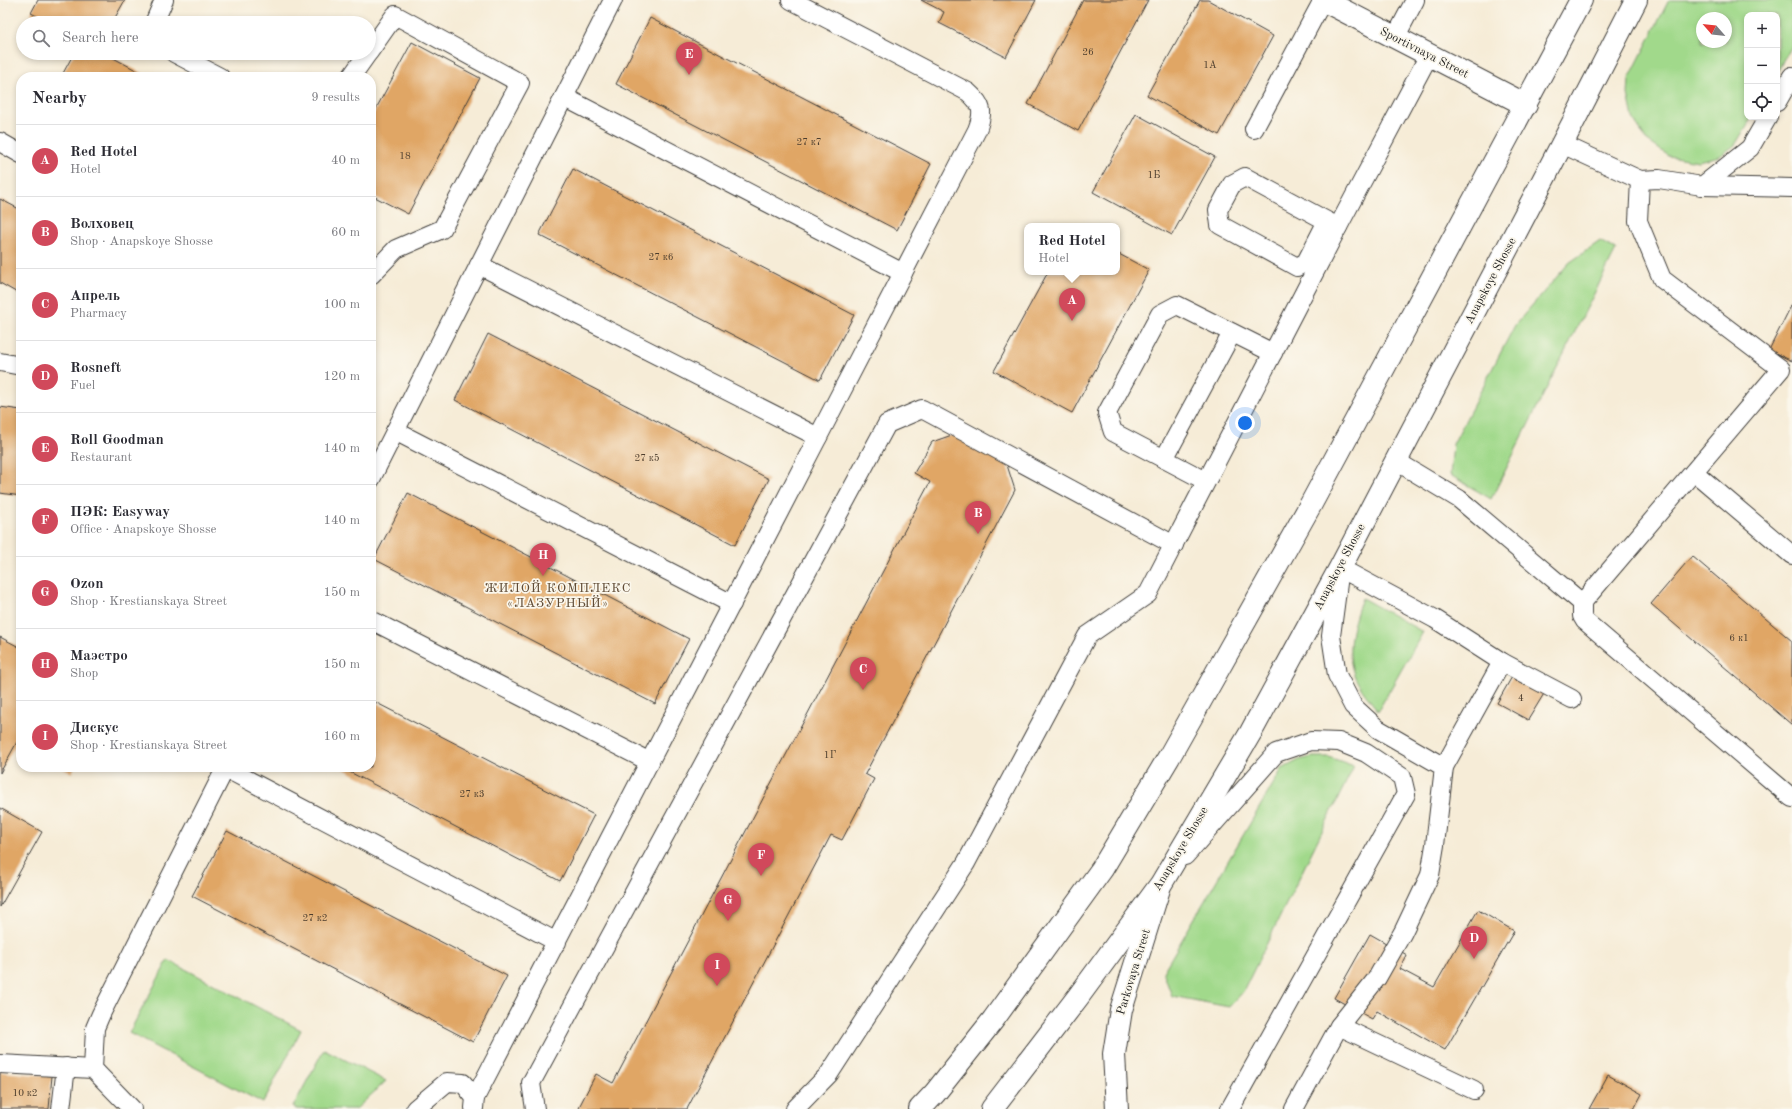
<!DOCTYPE html>
<meta charset="utf-8">
<style>
body{margin:0;font-family:"Old Standard TT",serif;background:#f7f7f7;color:#2b2b33}
.controls{position:absolute;right:12px;top:12px;display:grid;overflow:hidden;border-radius:8px;box-shadow:0 2px 6px #0003}
.controls button{width:36px;height:36px;display:grid;place-items:center;padding:0;border:0;border-bottom:1px solid #e1e1e2;background:#fff;color:#2b2b33;font:20px sans-serif}
.compass{position:absolute;left:1696px;top:12px;width:36px;height:36px;border-radius:50%;background:#fff;box-shadow:0 2px 6px #0003;rotate:298deg}
.you{position:absolute;left:1245px;top:423px;width:14px;height:14px;margin:-10px;border:3px solid #fff;border-radius:50%;background:#1a73e8;box-shadow:0 0 0 6px #1a73e833}
.badge{display:grid;place-items:center;width:26px;height:26px;border-radius:50%;background:#d1495b;color:#fff;font-size:13px;font-weight:700}
.pin{position:absolute;translate:-50% -33px;filter:drop-shadow(0 1px 2px #0008)}
.pin::after{content:'';position:absolute;top:21px;width:14px;height:12px;background:inherit;clip-path:polygon(0 0,100% 0,50% 100%)}
.popup{position:absolute;left:1024px;top:223px;width:96px;height:52px;box-sizing:border-box;display:grid;place-content:center;border-radius:8px;background:#fff;filter:drop-shadow(0 1px 3px #0005);font-size:13px;white-space:nowrap;color:#7c7c81}
.popup b{font-size:15px;color:#2b2b33}
.popup::after{content:'';position:absolute;left:50%;top:100%;margin-left:-8px;border:8px solid transparent;border-top-color:#fff}
.list{margin:0;padding:0;list-style:none}
h2{display:flex;justify-content:space-between;align-items:center;height:52px;margin:0;padding:0 16px;font-size:17px}
h2 small{font-size:13px;font-weight:400;color:#7c7c81}
.list li{display:grid;grid-template-columns:26px 1fr auto;gap:12px;align-items:center;box-sizing:border-box;height:72px;padding:0 16px;border-top:1px solid #e1e1e2}
.list b{display:block;font-size:15px;white-space:nowrap}
.list p{margin:0;font-size:13px;white-space:nowrap;color:#7c7c81}
.list em{font-size:13px;font-style:normal;color:#7c7c81}
.icon{flex:none;width:22px;height:22px;fill:none;stroke:currentColor;stroke-width:2;stroke-linecap:round;stroke-linejoin:round}
.map{position:relative;flex:none;width:1792px;height:1109px;overflow:hidden}
.search{position:absolute;background:#fff;box-shadow:0 2px 6px #0003;left:16px;top:16px;width:360px;height:44px;display:flex;align-items:center;gap:10px;box-sizing:border-box;padding:0 14px;border-radius:22px;color:#7c7c81;font-size:15px}
.panel{position:absolute;background:#fff;box-shadow:0 2px 6px #0003;left:16px;top:72px;width:360px;height:700px;border-radius:16px}
.map>svg:first-child{display:block}
.green{fill:#a1d98b;stroke:#5e7a54;fill-rule:evenodd}
.building{fill:#e0a665}
.lines{fill:none;stroke-linecap:round;stroke-linejoin:round}
.service-casing{stroke:#3d3b38;stroke-width:20}
.minor-casing{stroke:#3d3b38;stroke-width:24}
.secondary-casing{stroke:#3d3b38;stroke-width:24}
.primary-casing{stroke:#3d3b38;stroke-width:24}
.service{stroke:#fff;stroke-width:18}
.minor{stroke:#fff;stroke-width:22}
.secondary{stroke:#fff;stroke-width:22}
.primary{stroke:#fff;stroke-width:22}
.labels{text-anchor:middle;dominant-baseline:central;stroke-width:3.5;stroke-linejoin:round;paint-order:stroke}
.number-label{font-size:10px;fill:#4d3e2e}
.street-label{font-size:12px;fill:#1c1c1c;stroke:#fbf7ec}
.neighbourhood-label{font-size:13px;letter-spacing:1px;fill:#614c36;stroke:#fbf7ec}
</style>
<div class="map">
<svg width="1792" height="1109" viewBox="0 0 1792 1109">
<rect width="100%" height="100%" fill="#fbf7ec"/>
<filter id="ink" filterUnits="userSpaceOnUse"><feTurbulence type="fractalNoise" baseFrequency=".025" numOctaves="2"/><feDisplacementMap in="SourceGraphic" scale="8" xChannelSelector="R" yChannelSelector="G"/><feConvolveMatrix kernelMatrix="1 2 1 2 8 2 1 2 1" color-interpolation-filters="sRGB"/></filter>
<filter id="wash" filterUnits="userSpaceOnUse"><feTurbulence type="fractalNoise" baseFrequency=".012" numOctaves="4" result="noise"/><feDisplacementMap in="SourceGraphic" scale="16" xChannelSelector="R" yChannelSelector="G"/><feGaussianBlur stdDeviation="0.9" result="paint"/><feColorMatrix in="noise" values="0 0 0 0 0 0 0 0 0 0 0 0 0 0 0 0 0 1.4 0 .05"/><feComposite in="paint" operator="in"/></filter>
<g filter="url(#wash)">
<rect width="100%" height="100%" fill="#f6ecd7"/>
<!-- green -->
<g class="green">
<path d="M 1669,0 L 1792,0 L 1792,46 L 1777,72 L 1777,15 L 1747,15 L 1747,117 L 1752,117 L 1735,145 L 1720,156 L 1698,161 L 1669,156 L 1646,140 L 1633,118 L 1628,94 L 1629,79 ZM 1702,18 L 1726,18 L 1726,42 L 1702,42 Z"/>
<polygon points="1600,241 1616,250 1491,499 1450,475 1453,444 1515,325 1569,263"/>
<path d="M 1362,598 L 1423,632 L 1378,711 C 1370,700 1360,689 1355,677 C 1344,650 1353,623 1362,598 Z"/>
<polygon points="1312,757 1329,757 1354,766 1243,992 1229,1007 1172,996 1163,972 1282,769 1299,760"/>
<polygon points="168,960 301,1030 263,1103 129,1033"/>
<polygon points="324,1049 386,1081 356,1109 297,1109 293,1107"/>
</g>
<g id="blocks">
<!-- building -->
<g class="building">
<polygon points="38,0 125,0 112,23 50,23 31,13"/>
<polygon points="921,0 1036,0 1006,57 939,23 944,12"/>
<polygon points="1083,0 1148,0 1078,131 1028,104"/>
<polygon points="1200,0 1208,0 1273,36 1219,135 1147,95"/>
<polygon points="650,18 931,164 897,230 616,84"/>
<polygon points="412,42 480,78 408,214 371,195 371,118"/>
<polygon points="74,53 104,53 149,77 61,77"/>
<polygon points="1136,114 1215,157 1172,235 1093,192"/>
<polygon points="573,169 854,315 820,380 539,235"/>
<polygon points="0,199 21,210 21,295 0,283"/>
<polygon points="1117,253 1149,270 1072,413 994,371 1048,272 1117,272"/>
<polygon points="1792,304 1792,361 1769,350"/>
<polygon points="488,334 769,479 735,545 455,400"/>
<polygon points="0,407 21,410 21,496 0,493"/>
<polygon points="952,435 1006,462 1015,490 865,774 874,779 842,840 831,835 687,1109 580,1109 579,1107 596,1074 613,1083 930,482 914,473 932,442"/>
<polygon points="408,493 689,639 655,704 374,559"/>
<polygon points="1692,556 1792,641 1792,725 1651,604"/>
<polygon points="0,637 21,648 21,744 17,742 0,773"/>
<polygon points="1513,675 1545,692 1528,720 1497,703"/>
<polygon points="371,700 594,815 560,881 340,767 371,767"/>
<polygon points="61,767 75,767 72,773"/>
<polygon points="0,808 42,832 0,907"/>
<polygon points="227,831 507,976 473,1042 192,896"/>
<polygon points="1478,910 1514,931 1445,1050 1377,1011 1372,1019 1334,998 1370,934 1407,955 1400,969 1434,987"/>
<polygon points="0,1072 52,1076 49,1109 0,1109"/>
<polygon points="1608,1075 1642,1094 1634,1109 1589,1109"/>
</g>
</g>
</g>
<g filter="url(#ink)">
<use href="#blocks" fill-opacity="0" stroke="#3d3b38" stroke-width="1"/>
<g class="lines">
<defs>
<g id="service">
<path d="M 791,0 L 968,92 C 983,105 984,112 977,130 L 818,437"/>
<polyline points="154,23 164,0"/>
<polyline points="1395,38 1415,0"/>
<polyline points="369,52 395,15 520,83 442,229 396,249 371,275"/>
<polyline points="174,53 220,77"/>
<polyline points="351,77 368,53"/>
<polyline points="564,97 903,273"/>
<polyline points="1777,102 1792,76"/>
<polyline points="1254,129 1323,0"/>
<polyline points="0,142 21,154"/>
<polyline points="1562,144 1640,180 1659,179 1702,186 1792,188"/>
<polyline points="1640,180 1638,221 1662,279 1781,369 1582,603 1582,616 1585,621 1792,798"/>
<polyline points="1702,186 1750,148 1768,117"/>
<polyline points="1326,223 1306,262 1297,267 1220,225 1218,210 1232,184 1245,177 1338,227"/>
<polyline points="0,362 21,366"/>
<polyline points="395,431 732,604"/>
<polyline points="1164,459 1232,333"/>
<polyline points="1396,461 1459,499 1582,603"/>
<polyline points="1694,472 1792,555"/>
<polyline points="371,479 613,0"/>
<polyline points="1206,481 1113,432 1107,413 1160,314 1177,305 1273,353"/>
<polyline points="371,620 650,762"/>
<polyline points="1444,767 1502,662"/>
<polyline points="225,768 557,942"/>
<polyline points="1185,856 1276,753 1311,741 1339,742 1366,753 1402,777 1406,794 1230,1109"/>
<polyline points="1339,1026 1474,1090"/>
<polyline points="0,1064 93,1069 132,1109"/>
<polyline points="93,1069 95,1028 101,1014 226,767"/>
<polyline points="475,1098 818,437 479,265"/>
<polyline points="61,1109 66,1067"/>
<polyline points="415,1109 447,1082 463,1083 475,1098 474,1108"/>
<polyline points="535,1109 531,1083 887,424 922,409 1174,545"/>
<polyline points="795,1109 829,1074 966,863 1087,636 1148,594 1338,227 1429,55"/>
<polyline points="1294,1109 1339,1026 1377,978 1403,932 1430,875 1435,845 1444,767 1378,729 1353,706 1337,675 1331,636 1340,568 1435,619 1502,662 1572,699"/>
</g>
<polyline id="minor" points="1323,0 1526,105"/>
<polyline id="secondary" points="1117,1109 1114,1054 1121,1010 1159,889"/>
<g id="primary">
<polyline points="920,1109 935,1093 993,1020 1102,869 1169,757 1311,504 1581,0"/>
<polyline points="992,1109 1078,997 1161,884 1251,732 1340,568 1562,144 1636,0"/>
</g>
</defs>
<!-- service casing -->
<use href="#service" class="service-casing"/>
<!-- minor casing -->
<use href="#minor" class="minor-casing"/>
<!-- secondary casing -->
<use href="#secondary" class="secondary-casing"/>
<!-- primary casing -->
<use href="#primary" class="primary-casing"/>
<!-- service -->
<use href="#service" class="service"/>
<!-- minor -->
<use href="#minor" class="minor"/>
<!-- secondary -->
<use href="#secondary" class="secondary"/>
<!-- primary -->
<use href="#primary" class="primary"/>
</g>
</g>
<g class="labels">
<!-- number labels -->
<g class="number-label">
<text x="1088" y="52">26</text>
<text x="1210" y="65">1А</text>
<text x="809" y="142">27 к7</text>
<text x="405" y="156">18</text>
<text x="1154" y="175">1Б</text>
<text x="661" y="257">27 к6</text>
<text x="647" y="458">27 к5</text>
<text x="1739" y="638">6 к1</text>
<text x="1521" y="698">4</text>
<text x="830" y="755">1Г</text>
<text x="472" y="794">27 к3</text>
<text x="315" y="918">27 к2</text>
<text x="25" y="1093">10 к2</text>
</g>
<!-- street labels -->
<g class="street-label">
<text transform="translate(1424 53) rotate(27)">Sportivnaya Street</text>
<text transform="translate(1491 281) rotate(-62)">Anapskoye Shosse</text>
<text transform="translate(1340 567) rotate(-62)">Anapskoye Shosse</text>
<text transform="translate(1181 849) rotate(-59)">Anapskoye Shosse</text>
<text transform="translate(1134 972) rotate(-73)">Parkovaya Street</text>
</g>
<!-- neighbourhood labels -->
<g class="neighbourhood-label">
<text x="558" y="588">ЖИЛОЙ КОМПЛЕКС<tspan x="558" dy="15">«ЛАЗУРНЫЙ»</tspan></text>
</g>
</g>
</svg>
<div class="controls">
<button>+</button>
<button>−</button>
<button><svg class="icon" aria-label="locate" viewBox="0 0 24 24"><circle cx="12" cy="12" r="6"/><path d="M12 2v4M12 18v4M2 12h4M18 12h4"/></svg></button>
</div>
<svg class="compass" viewBox="-18 -18 36 36"><path d="M0-13l5 13h-10z" fill="#e53935"/><path d="M0 13l5-13h-10z" fill="#7c7c81"/></svg>
<div class="you"></div>
<div class="pin badge" style="left:1072px;top:321px">A</div>
<div class="popup"><b>Red Hotel</b>Hotel</div>
<div class="pin badge" style="left:978px;top:534px">B</div>
<div class="pin badge" style="left:863px;top:690px">C</div>
<div class="pin badge" style="left:1474px;top:959px">D</div>
<div class="pin badge" style="left:689px;top:75px">E</div>
<div class="pin badge" style="left:761px;top:876px">F</div>
<div class="pin badge" style="left:728px;top:921px">G</div>
<div class="pin badge" style="left:543px;top:576px">H</div>
<div class="pin badge" style="left:717px;top:986px">I</div>
<div class="search"><svg class="icon" aria-label="search" viewBox="0 0 24 24"><circle cx="10" cy="10" r="6"/><path d="M15 15l6 6"/></svg>Search here</div>
<section class="panel">
<h2>Nearby<small>9 results</small></h2>
<ul class="list">
<li><span class="badge">A</span><div><b>Red Hotel</b><p>Hotel</p></div><em>40 m</em></li>
<li><span class="badge">B</span><div><b>Волховец</b><p>Shop · Anapskoye Shosse</p></div><em>60 m</em></li>
<li><span class="badge">C</span><div><b>Апрель</b><p>Pharmacy</p></div><em>100 m</em></li>
<li><span class="badge">D</span><div><b>Rosneft</b><p>Fuel</p></div><em>120 m</em></li>
<li><span class="badge">E</span><div><b>Roll Goodman</b><p>Restaurant</p></div><em>140 m</em></li>
<li><span class="badge">F</span><div><b>ПЭК: Easyway</b><p>Office · Anapskoye Shosse</p></div><em>140 m</em></li>
<li><span class="badge">G</span><div><b>Ozon</b><p>Shop · Krestianskaya Street</p></div><em>150 m</em></li>
<li><span class="badge">H</span><div><b>Маэстро</b><p>Shop</p></div><em>150 m</em></li>
<li><span class="badge">I</span><div><b>Дискус</b><p>Shop · Krestianskaya Street</p></div><em>160 m</em></li>
</ul>
</section>
</div>
